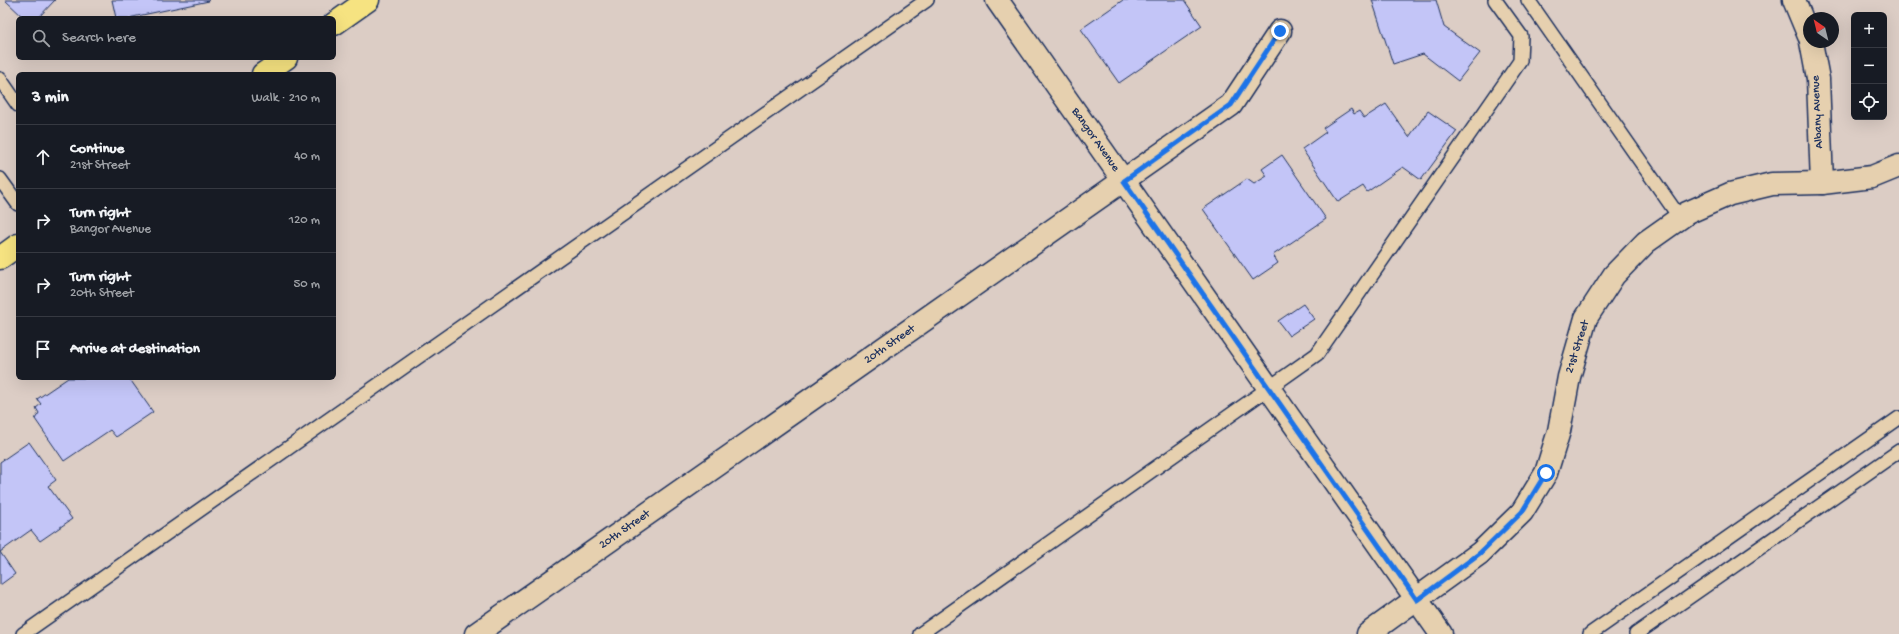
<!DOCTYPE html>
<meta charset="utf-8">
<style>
body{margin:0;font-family:"Gochi Hand",sans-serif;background:#20242c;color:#f1f3f6}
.controls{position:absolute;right:12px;top:12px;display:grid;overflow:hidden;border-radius:6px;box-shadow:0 4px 16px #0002}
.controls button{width:36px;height:36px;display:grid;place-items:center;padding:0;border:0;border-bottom:1px solid #363941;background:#171b24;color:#f1f3f6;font:20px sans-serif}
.compass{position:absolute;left:1803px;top:12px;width:36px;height:36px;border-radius:50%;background:#171b24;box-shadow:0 4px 16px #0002;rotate:325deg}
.stop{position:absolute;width:12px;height:12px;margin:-9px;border:3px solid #1a73e8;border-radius:50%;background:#fff}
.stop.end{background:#1a73e8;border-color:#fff;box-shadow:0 1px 4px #0008}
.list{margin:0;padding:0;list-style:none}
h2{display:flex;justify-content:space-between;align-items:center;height:52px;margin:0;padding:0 16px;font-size:17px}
h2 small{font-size:13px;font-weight:400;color:#9ea1a6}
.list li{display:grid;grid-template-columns:26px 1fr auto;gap:12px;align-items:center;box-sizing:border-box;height:64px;padding:0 16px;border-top:1px solid #363941}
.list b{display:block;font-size:15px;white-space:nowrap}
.list p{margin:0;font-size:13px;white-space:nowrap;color:#9ea1a6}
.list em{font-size:13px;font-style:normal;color:#9ea1a6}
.icon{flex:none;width:22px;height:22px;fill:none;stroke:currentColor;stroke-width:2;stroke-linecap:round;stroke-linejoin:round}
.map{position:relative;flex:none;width:1899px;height:634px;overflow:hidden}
.search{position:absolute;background:#171b24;box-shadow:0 4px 16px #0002;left:16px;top:16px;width:320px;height:44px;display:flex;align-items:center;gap:10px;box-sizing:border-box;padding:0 14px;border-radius:6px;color:#9ea1a6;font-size:15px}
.panel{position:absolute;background:#171b24;box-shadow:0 4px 16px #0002;left:16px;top:72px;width:320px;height:308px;border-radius:6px}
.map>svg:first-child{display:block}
.building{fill:#c3c5f7;stroke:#1b2f5e}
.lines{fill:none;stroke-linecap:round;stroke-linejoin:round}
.service-casing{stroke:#1b2f5e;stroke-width:16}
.minor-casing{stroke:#1b2f5e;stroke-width:25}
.primary-casing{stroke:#1b2f5e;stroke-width:25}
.service{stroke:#e6d0af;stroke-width:13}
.minor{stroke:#e6d0af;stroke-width:22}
.primary{stroke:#f6e381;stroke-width:22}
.route{stroke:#1a73e8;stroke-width:5}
.labels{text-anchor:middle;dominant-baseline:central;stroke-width:4;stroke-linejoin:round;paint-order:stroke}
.street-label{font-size:12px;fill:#1b2f5e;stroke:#e6d0af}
</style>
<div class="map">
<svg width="1899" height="634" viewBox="0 0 1899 634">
<rect width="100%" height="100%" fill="#dccdc5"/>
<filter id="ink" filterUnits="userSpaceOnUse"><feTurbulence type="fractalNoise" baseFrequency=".025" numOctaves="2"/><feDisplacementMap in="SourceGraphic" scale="8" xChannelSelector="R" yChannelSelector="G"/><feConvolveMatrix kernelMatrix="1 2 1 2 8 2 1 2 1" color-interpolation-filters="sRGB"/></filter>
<g filter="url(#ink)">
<!-- building -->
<g class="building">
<polygon points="5,0 55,0 38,18 24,18"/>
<polygon points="112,0 208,0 209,1 128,18 116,18"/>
<polygon points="1123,0 1184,0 1202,26 1119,83 1081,29"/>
<polygon points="1372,0 1436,0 1444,27 1480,53 1458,81 1423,54 1393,64"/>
<polygon points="1386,104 1409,137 1428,111 1457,131 1421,180 1403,167 1367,192 1363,186 1338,202 1302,149 1326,132 1323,128 1351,109 1354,114 1359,111 1364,118"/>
<polygon points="1282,155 1326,219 1273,255 1278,263 1253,280 1203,209 1247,179 1254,184 1267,176 1262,169"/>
<polygon points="1303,304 1314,319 1289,336 1278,321"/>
<polygon points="68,378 129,378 153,412 116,437 110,430 64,461 35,419 39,413 36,408 41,404 37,399"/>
<polygon points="29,442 56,480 48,486 72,519 40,541 31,530 0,552 0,462"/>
<polygon points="0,552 15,574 0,585"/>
</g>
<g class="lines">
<defs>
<g id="service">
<polyline points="1528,0 1680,218"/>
<polyline points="0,79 18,105"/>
<polyline points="0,179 18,204"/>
<polyline points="23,634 927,0"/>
<polyline points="920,634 1317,354 1520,61 1521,36 1495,0"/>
<polyline points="1590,634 1899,418"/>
<polyline points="1636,634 1899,451"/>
</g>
<g id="minor">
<polyline points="997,0 1441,634"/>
<polyline points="1794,0 1809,36"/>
<polyline points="1811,42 1818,79 1822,183"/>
<polyline points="476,634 1231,105 1280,31"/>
<polyline points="1368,634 1480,553 1522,512 1546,473 1559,431 1569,377 1586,318 1614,275 1646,242 1687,213 1730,194 1772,184 1822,183 1872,177 1899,166"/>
</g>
<g id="primary">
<polyline points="334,24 368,0"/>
<polyline points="263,74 286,58"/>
<polyline points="0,258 18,245"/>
</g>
</defs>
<!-- service casing -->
<use href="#service" class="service-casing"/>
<!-- minor casing -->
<use href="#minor" class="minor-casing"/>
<!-- primary casing -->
<use href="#primary" class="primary-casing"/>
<!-- service -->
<use href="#service" class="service"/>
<!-- minor -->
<use href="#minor" class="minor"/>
<!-- primary -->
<use href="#primary" class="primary"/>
</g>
</g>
<g class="lines" filter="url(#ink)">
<!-- route -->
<polyline class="route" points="1280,31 1231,105 1124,181 1417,600 1480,553 1522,512 1546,473"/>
</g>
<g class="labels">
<!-- street labels -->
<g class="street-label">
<text transform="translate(1818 112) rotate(-93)">Albany Avenue</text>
<text transform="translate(1095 140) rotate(55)">Bangor Avenue</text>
<text transform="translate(890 345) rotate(-35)">20th Street</text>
<text transform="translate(1578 347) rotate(-72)">21st Street</text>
<text transform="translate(625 530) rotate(-35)">20th Street</text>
</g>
</g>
</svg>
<div class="controls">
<button>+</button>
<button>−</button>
<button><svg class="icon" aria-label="locate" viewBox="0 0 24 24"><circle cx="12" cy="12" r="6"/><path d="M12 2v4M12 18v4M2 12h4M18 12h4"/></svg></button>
</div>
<svg class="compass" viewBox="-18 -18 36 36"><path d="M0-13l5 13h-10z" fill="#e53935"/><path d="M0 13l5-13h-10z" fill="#9ea1a6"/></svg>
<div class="stop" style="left:1546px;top:473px"></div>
<div class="stop end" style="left:1280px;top:31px"></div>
<div class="search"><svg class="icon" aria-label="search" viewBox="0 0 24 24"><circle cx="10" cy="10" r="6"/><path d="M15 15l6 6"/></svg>Search here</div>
<section class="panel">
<h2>3 min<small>Walk · 210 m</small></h2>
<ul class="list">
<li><svg class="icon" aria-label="ahead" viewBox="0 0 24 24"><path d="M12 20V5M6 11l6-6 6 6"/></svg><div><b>Continue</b><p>21st Street</p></div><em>40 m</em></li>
<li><svg class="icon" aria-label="right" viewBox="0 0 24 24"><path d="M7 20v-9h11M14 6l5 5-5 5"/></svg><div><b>Turn right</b><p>Bangor Avenue</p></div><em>120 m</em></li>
<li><svg class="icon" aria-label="right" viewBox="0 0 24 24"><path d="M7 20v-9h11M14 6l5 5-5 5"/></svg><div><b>Turn right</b><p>20th Street</p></div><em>50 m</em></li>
<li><svg class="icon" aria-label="arrive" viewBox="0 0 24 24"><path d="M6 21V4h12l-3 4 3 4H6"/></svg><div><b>Arrive at destination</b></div></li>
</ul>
</section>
</div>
